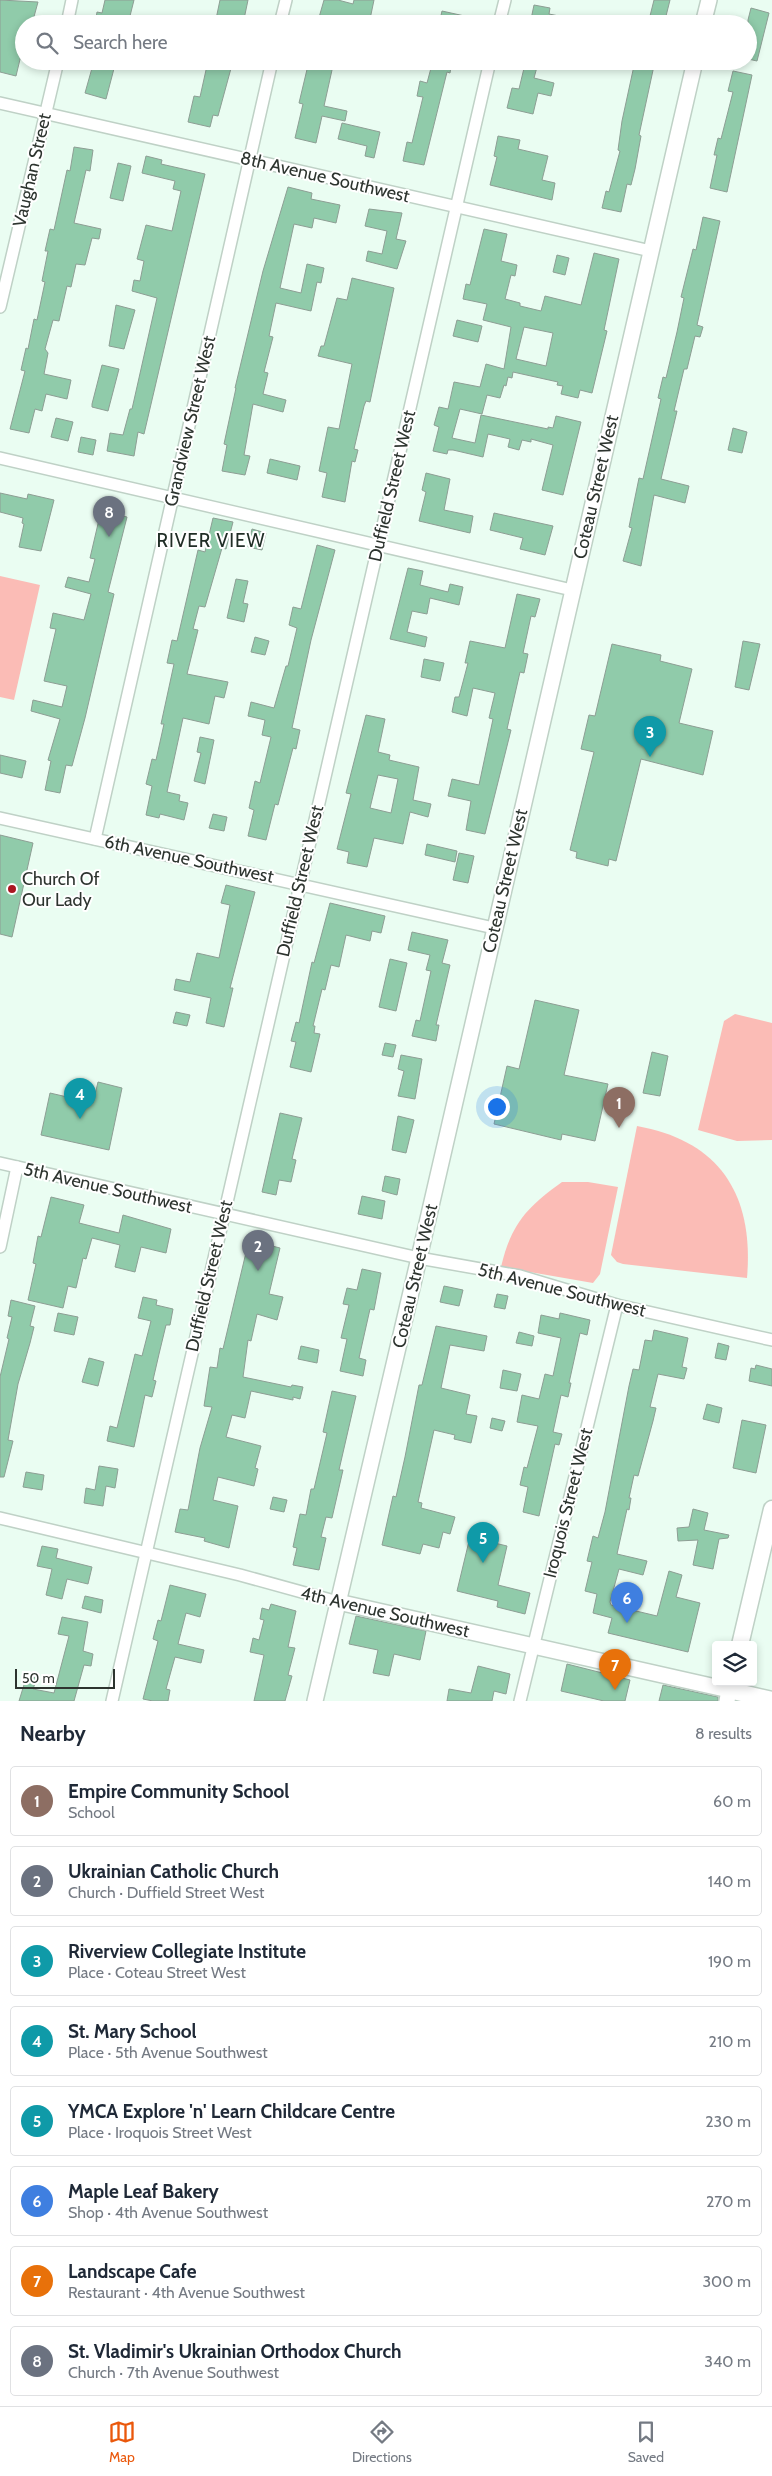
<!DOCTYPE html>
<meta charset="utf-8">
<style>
body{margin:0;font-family:Cabin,sans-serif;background:#f2f2f3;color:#1f2937}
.controls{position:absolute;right:15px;bottom:15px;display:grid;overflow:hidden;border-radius:5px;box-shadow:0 2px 8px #0003}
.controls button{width:45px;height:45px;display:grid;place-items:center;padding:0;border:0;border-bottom:1px solid #e0e1e3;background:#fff;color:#1f2937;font:25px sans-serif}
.scale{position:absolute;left:15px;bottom:12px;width:100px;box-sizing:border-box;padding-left:5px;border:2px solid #2d342f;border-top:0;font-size:14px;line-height:18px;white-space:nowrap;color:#2d342f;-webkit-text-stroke:4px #fff;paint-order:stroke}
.you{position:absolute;left:496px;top:1106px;width:18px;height:18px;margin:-12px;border:4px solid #fff;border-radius:50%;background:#1a73e8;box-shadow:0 0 0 8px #1a73e833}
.badge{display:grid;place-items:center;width:32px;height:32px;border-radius:50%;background:#ea580c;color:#fff;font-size:16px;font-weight:700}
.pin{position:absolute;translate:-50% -41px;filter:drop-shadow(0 1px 2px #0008)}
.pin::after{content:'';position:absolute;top:26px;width:18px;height:15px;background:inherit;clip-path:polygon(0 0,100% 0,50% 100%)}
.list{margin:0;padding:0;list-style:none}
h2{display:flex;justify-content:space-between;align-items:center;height:65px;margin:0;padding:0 20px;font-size:21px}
h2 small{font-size:16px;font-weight:400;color:#747a83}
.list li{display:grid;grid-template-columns:32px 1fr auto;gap:15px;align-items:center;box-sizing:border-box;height:70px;margin:0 10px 10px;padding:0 10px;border:1px solid #e0e1e3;border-radius:5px}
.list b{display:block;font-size:19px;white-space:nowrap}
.list p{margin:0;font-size:16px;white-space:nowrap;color:#747a83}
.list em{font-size:16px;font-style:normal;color:#747a83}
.icon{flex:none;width:28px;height:28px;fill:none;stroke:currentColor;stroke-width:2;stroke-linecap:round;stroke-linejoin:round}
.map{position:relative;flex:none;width:772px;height:1701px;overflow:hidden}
.search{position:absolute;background:#fff;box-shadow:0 2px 8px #0003;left:15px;right:15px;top:15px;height:55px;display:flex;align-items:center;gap:12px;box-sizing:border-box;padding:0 18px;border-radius:28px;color:#747a83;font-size:19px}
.sheet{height:705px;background:#fff}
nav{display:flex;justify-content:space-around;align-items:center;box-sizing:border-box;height:70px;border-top:1px solid #e0e1e3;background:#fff;font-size:14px;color:#747a83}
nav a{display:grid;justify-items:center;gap:2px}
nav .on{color:#ea580c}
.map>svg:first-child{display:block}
.green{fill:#fbbcb6}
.building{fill:#90cbaa;stroke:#8d9e94;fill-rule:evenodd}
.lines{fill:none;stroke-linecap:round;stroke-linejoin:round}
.minor-casing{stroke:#bfd1c6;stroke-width:14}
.tertiary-casing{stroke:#bfd1c6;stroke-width:18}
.secondary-casing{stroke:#bfd1c6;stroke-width:19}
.minor{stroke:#fff;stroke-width:11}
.tertiary{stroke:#fff;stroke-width:15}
.secondary{stroke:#fff;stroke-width:16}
.poi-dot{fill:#aa1621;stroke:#fff;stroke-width:2}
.labels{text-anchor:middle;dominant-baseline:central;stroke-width:4;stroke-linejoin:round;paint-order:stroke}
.street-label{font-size:18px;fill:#2d342f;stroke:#fff}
.poi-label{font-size:18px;fill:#2d342f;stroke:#fff;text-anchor:start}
.neighbourhood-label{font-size:19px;letter-spacing:1px;fill:#202e26;stroke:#fff}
</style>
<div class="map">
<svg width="772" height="1701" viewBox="0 0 772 1701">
<rect width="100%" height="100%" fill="#eafdf2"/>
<!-- green -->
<g class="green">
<polygon points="0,576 40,585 14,700 0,697"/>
<polygon points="735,1014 772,1023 772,1140 737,1141 698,1130 724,1021"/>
<path d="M 637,1126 C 721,1141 754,1196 747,1278 L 623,1264 L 617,1262 L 611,1255 Z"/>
<path d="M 562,1182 L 588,1182 L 618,1187 L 600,1274 L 593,1283 L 501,1267 C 511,1224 527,1207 562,1182 Z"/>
</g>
<!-- building -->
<g class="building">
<polygon points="0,0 38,2 32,24 24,24 24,51 22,51 16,76 0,72"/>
<polygon points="105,0 134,0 128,24 95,24 97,12 102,13"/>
<polygon points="220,0 248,0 243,24 215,24"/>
<polygon points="324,0 338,0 353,4 354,0 374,0 369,24 339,19 338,24 318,21"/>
<polygon points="654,0 670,0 664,24 648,24"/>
<polygon points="534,5 550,8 549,14 574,19 574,24 530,24"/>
<polygon points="751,8 769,13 757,61 748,59 748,20"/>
<polygon points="442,11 478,19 477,24 439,24"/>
<polygon points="94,61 116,61 106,99 85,93"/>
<polygon points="208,61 233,61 218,116 213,115 210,127 188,122 194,96 200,97"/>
<polygon points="309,61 334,61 324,106 347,111 345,121 322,116 316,143 295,138 303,104 299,103"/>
<polygon points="419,61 452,61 450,73 447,72 424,165 403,161 407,142 412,143 423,97 417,96 420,81 427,83 431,68 418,66"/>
<polygon points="635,61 655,61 639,135 641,136 635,169 631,185 627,184 621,212 602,208 606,191 609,192 620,151 618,150 622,121"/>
<polygon points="525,64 537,67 534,78 554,83 551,96 538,93 533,114 507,108 512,88 519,89"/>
<polygon points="733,71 752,75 727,192 710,188 717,155 714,155 718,138 721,139 733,92 728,91"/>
<polygon points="342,123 380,132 374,158 365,156 367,146 338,139"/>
<polygon points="498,136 520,140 518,149 548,156 542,180 555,183 552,200 490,185 497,157 494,156"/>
<polygon points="74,147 93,150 90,171 86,170 74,223 101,229 99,239 92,238 85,265 76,264 71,287 67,286 59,321 53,320 45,349 48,353 44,374 71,380 67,399 46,394 42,411 35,409 29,433 10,429 25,371 21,370 26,348 28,349 34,319 37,320 45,282 42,281 48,251 45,251 50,229 54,230 67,170 70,171"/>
<polygon points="146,156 162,160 161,164 205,174 144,434 138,432 134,456 107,451 110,433 123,435 130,409 132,409 157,298 132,291 134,280 140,281 144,261 137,259 146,225 172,231 181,191 173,189 175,181 142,173"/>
<polygon points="118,163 131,166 123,201 110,198"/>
<polygon points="288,187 312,193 311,199 340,205 336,223 314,218 312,228 294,224 280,288 301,293 307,264 324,268 321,283 317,282 311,311 276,303 269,336 273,337 264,372 268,373 263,394 286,400 283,412 253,404 244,455 250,456 245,475 222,471 227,445 224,444 236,388 235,388 263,271"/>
<polygon points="369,209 402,213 396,239 406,241 397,269 366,261 368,251 382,254 387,231 365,226"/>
<polygon points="703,217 720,221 697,325 703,327 700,337 695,336 687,369 684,369 674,411 677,411 661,479 689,486 685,503 654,495 641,566 623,561 632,528 629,527 639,478 643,479 661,399 658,398 663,377 666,378 677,332 684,298 681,297 693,249 696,250"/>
<path d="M 484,229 L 507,234 L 501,261 L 517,265 L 515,276 L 511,275 L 505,299 L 520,303 L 520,306 L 541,311 L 545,296 L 581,305 L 594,253 L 619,259 L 604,330 L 607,331 L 592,393 L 580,390 L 578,398 L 561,394 L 563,386 L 557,385 L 558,382 L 513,372 L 512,378 L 508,377 L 506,386 L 504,385 L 500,398 L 487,395 L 482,414 L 460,409 L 452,438 L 475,443 L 481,415 L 548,429 L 548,427 L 553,428 L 556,416 L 581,422 L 563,495 L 542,490 L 553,445 L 531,439 L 531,442 L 522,440 L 519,450 L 508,447 L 510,439 L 488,434 L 483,457 L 453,450 L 448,450 L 447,454 L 433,451 L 439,427 L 434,425 L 439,407 L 448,409 L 454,382 L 480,387 L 486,364 L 504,369 L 511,327 L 483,320 L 487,304 L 463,299 L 466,284 L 470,285 ZM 524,327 L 553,333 L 546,366 L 516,359 Z"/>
<polygon points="557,255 569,258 565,275 553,272"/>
<polygon points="352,278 394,288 370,402 366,401 364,406 354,449 358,450 355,462 352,461 345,502 322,497 327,473 319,471 328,427 339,429 352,364 318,356 321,346 324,346 337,298 347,300"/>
<polygon points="116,305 135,310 124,349 109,346"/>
<polygon points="457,320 482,326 478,342 453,336"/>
<polygon points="102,365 119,369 108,411 92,407 92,404"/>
<polygon points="56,418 73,422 68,441 51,437"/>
<polygon points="733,428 747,432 742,453 728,450"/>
<polygon points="81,437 96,440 93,455 78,452"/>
<polygon points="270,459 300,466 297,480 267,473"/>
<polygon points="426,473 450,479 444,510 473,516 470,533 419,521 426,492 422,490"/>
<polygon points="0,493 27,499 28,494 54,500 41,551 19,547 24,524 22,523 23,518 0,512"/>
<polygon points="101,511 127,517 108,592 114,594 85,718 72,766 66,765 60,793 45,790 51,761 48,760 60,719 31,711 33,700 62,707 67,686 44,681 56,629 50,628 53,613 84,620 91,594 65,587 68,577 89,582 95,559 90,558"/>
<polygon points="494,513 553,526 545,555 520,549 523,538 490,530"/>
<polygon points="213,518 233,522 226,549 222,548 205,607 199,606 193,629 198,630 187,674 228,682 224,698 215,696 209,724 183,718 167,792 180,795 179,801 188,803 184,820 160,814 159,818 146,815 152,786 146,784 152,759 156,760 164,724 161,724 174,664 167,663 172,640 177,641 198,550 205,552"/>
<polygon points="252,529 266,533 262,550 248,547"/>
<polygon points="317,545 335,550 311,640 292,728 300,730 296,749 293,748 278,805 275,804 266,840 248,836 254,810 249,808 255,781 260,783 271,737 262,735 265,720 248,716 251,702 274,708 286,666 288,666 297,628 289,625 293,607 301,609"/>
<polygon points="408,568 423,571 420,585 448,592 450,584 463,587 459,605 430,598 427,614 412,611 407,632 427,637 425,647 390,639"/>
<polygon points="236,579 248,581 243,603 248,604 244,622 227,618"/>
<polygon points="517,594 540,599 535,617 531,616 523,653 528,654 524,673 520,672 512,707 507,729 511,730 485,834 466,830 471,801 448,796 452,779 479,785 493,719 489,718 495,693 473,688 467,716 452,712 455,697 459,697 468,663 465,663 470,641 505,648"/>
<polygon points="255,637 269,641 265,655 251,652"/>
<polygon points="743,641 760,644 749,690 735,687"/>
<polygon points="612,644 661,655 660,661 692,669 679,723 713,731 703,775 641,759 616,861 609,859 608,866 576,858 577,852 570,850 594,752 581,749 589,715 595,716"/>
<polygon points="424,659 444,663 440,681 421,677"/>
<path d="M 366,715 L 385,719 L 378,752 L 390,755 L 389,760 L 419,767 L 413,800 L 431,804 L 428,817 L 410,812 L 403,844 L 374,838 L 367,867 L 347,863 L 349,852 L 337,849 L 351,794 L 346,793 ZM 378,775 L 398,779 L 391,813 L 370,808 Z"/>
<polygon points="200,737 214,740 205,784 194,781 201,753 197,752"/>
<polygon points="0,755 26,761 22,778 0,773"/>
<polygon points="213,814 227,817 224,831 209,828"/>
<polygon points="0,835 33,843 12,937 0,934"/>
<polygon points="427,844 457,851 455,862 425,855"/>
<polygon points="459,853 474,856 468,883 453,880"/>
<polygon points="226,885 255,892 230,988 233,988 224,1027 206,1023 211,998 174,990 176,979 190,982 197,953 219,958 230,905 221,903"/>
<polygon points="330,903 385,916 381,933 372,931 370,941 346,935 339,967 331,965 325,990 322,989 313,1026 315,1026 314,1033 320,1034 311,1072 290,1067 296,1042 291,1041 296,1022 299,1023 312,962 314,963"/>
<polygon points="412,932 448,940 442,963 450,965 436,1025 439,1025 436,1041 412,1036 416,1020 420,1021 431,971 426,970 430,955 408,950"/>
<polygon points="390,959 407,963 396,1011 379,1007"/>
<polygon points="535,1000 579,1010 564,1075 608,1084 595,1141 562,1134 561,1140 494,1124 507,1066 519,1069"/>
<polygon points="176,1012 190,1015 187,1026 173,1023"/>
<polygon points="385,1043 396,1045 393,1057 382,1055"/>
<polygon points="652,1052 668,1056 660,1096 643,1093"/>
<polygon points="401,1055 422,1059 415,1099 398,1096 404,1071 398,1069"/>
<polygon points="98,1082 122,1088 109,1150 41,1135 50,1093 93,1103"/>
<polygon points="280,1113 302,1118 292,1159 296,1160 291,1182 279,1180 276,1195 262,1192"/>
<polygon points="398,1116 414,1120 406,1153 392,1150"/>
<polygon points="385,1176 400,1179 397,1195 382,1191"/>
<polygon points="362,1196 385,1201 382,1219 358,1214"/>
<polygon points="51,1197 84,1205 79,1223 119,1233 123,1215 171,1229 166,1253 141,1247 135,1272 115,1267 120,1245 92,1238 86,1259 83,1258 76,1288 68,1286 63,1308 28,1300 36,1264 33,1263 38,1236 41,1237"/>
<polygon points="249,1240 280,1248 269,1294 283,1297 277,1320 257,1314 251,1341 248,1340 243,1377 291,1387 292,1385 303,1387 300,1399 293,1397 293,1400 251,1391 245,1418 232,1415 226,1437 261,1446 255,1468 258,1469 254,1486 218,1477 213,1500 238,1506 229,1548 204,1541 205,1538 175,1532 180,1509 188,1510 200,1448 212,1407 204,1406 210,1367 217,1368 220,1348 223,1349"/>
<polygon points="362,1269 381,1273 374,1310 370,1309 359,1358 366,1360 363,1376 340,1371 347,1339 341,1338 349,1305 343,1304 347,1288 357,1290"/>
<polygon points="444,1286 463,1290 459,1306 440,1302"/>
<polygon points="497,1294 508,1296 505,1309 494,1307"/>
<polygon points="143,1297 157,1300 156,1305 173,1309 170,1325 166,1325 159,1354 153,1380 156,1381 152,1397 145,1395 134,1447 107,1441 110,1426 117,1428 135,1354 142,1356 151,1321 138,1318"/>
<polygon points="11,1300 35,1306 30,1326 34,1327 30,1343 18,1384 8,1440 13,1441 4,1477 0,1477 0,1377 9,1339 7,1338 12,1317 8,1316"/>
<polygon points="58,1313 78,1317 74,1335 54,1331"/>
<polygon points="560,1313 590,1320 587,1335 580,1333 569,1383 571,1383 568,1397 561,1395 553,1432 562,1434 559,1445 555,1444 539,1516 523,1512 528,1487 520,1485 524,1467 527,1468 538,1426 517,1422 522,1395 539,1399 545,1374 553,1376 561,1338 538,1333 541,1315 559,1319"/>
<polygon points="436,1326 487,1336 484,1351 450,1345 441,1388 470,1395 466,1414 477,1416 471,1443 454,1439 455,1435 434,1430 418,1502 422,1503 421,1508 455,1517 450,1534 443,1532 439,1548 423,1544 420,1554 382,1545 393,1496 396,1497 405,1457 419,1385 422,1385"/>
<polygon points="654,1330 688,1338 682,1367 687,1368 684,1379 658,1374 650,1407 656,1408 653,1421 638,1476 634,1475 629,1498 631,1498 629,1510 627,1509 617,1554 647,1561 643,1575 619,1569 610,1602 611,1605 657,1616 669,1571 682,1575 676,1597 700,1603 688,1652 608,1633 612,1618 593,1613 597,1594 585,1591 592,1562 587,1561 593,1536 598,1538 605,1512 629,1386 633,1369 639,1370 645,1340 652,1341"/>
<polygon points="519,1332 534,1336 532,1346 516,1343"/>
<polygon points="718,1343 729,1346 726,1360 715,1358"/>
<polygon points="301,1346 319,1350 317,1363 298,1359"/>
<polygon points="89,1358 104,1362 98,1386 82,1382"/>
<polygon points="756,1365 772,1369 772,1386 749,1381 751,1368 755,1369"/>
<polygon points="503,1370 521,1374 517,1391 500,1388"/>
<polygon points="332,1391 356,1396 339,1470 343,1470 332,1518 326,1517 321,1537 326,1538 319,1570 293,1565 297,1548 293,1547 300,1514 306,1515 311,1489 314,1489 327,1433 323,1432"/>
<polygon points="707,1404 722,1408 719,1423 703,1419"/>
<polygon points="492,1418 505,1421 502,1431 490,1428"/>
<polygon points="742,1420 766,1425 756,1473 733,1468"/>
<polygon points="99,1466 118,1469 115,1488 106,1486 103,1506 84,1503 86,1488 95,1490"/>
<polygon points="26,1472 44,1475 42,1490 23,1487"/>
<polygon points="273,1497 287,1500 284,1512 270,1509"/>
<polygon points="693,1509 708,1513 704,1530 729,1535 728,1538 719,1539 713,1569 693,1565 698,1540 678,1541 677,1528 689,1527"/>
<polygon points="470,1537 507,1546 498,1585 530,1593 525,1614 497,1607 498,1601 457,1591"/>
<polygon points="42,1546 58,1549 56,1558 92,1567 88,1584 67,1579 62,1599 46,1595 52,1569 37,1566"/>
<polygon points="170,1585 206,1594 200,1617 186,1613 178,1644 204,1650 201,1663 175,1657 166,1689 170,1690 168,1701 153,1701 143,1699 158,1641 153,1639 158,1620 161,1621"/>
<polygon points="85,1596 103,1600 101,1613 82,1608"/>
<polygon points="271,1604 296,1611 288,1647 295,1648 288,1675 292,1676 285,1701 254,1701 264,1655 250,1652 253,1638 259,1640 264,1620 260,1619 262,1608 269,1610"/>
<polygon points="356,1616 426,1631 420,1660 394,1654 389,1676 373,1673 378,1650 349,1644"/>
<polygon points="62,1617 88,1622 83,1651 93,1654 91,1666 84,1665 74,1701 19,1701 27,1675 37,1678 33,1689 54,1693 69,1636 58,1634"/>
<polygon points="567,1664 630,1680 625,1701 604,1701 561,1691"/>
<polygon points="478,1666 510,1674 506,1694 494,1691 492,1701 447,1701 449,1689 471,1693"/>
<polygon points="663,1685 718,1697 718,1701 659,1701"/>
</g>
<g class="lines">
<defs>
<g id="minor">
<polyline points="67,24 72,0"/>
<polyline points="280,24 286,0"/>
<polyline points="499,24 505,0"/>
<polyline points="0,103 651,251"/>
<polyline points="0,307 58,61"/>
<polyline points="0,458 572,590"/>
<polyline points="0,818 494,928"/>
<polyline points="95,839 272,61"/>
<polyline points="0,1163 419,1258 520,1276 617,1305 772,1340"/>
<polyline points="0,1247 17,1167"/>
<polyline points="0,1518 240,1575 338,1602"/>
<polyline points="112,1701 490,61"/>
<polyline points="520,1701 617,1305"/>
</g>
<g id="tertiary">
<polyline points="703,24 709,0"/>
<polyline points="338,1602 729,1690 727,1701"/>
<polyline points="315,1701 419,1258 695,61"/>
</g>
<g id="secondary">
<polyline points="740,1645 772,1509"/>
<polyline points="731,1682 729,1690 772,1700"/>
</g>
</defs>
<!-- minor casing -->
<use href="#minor" class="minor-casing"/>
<!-- tertiary casing -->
<use href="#tertiary" class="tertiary-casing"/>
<!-- secondary casing -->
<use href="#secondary" class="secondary-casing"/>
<!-- minor -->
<use href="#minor" class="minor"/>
<!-- tertiary -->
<use href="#tertiary" class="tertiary"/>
<!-- secondary -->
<use href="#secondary" class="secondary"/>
</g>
<!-- markers -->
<circle class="poi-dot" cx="12" cy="889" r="5"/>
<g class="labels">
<!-- street labels -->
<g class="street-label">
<text transform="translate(32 170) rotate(-77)">Vaughan Street</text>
<text transform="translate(325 177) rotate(13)">8th Avenue Southwest</text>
<text transform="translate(190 421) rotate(-77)">Grandview Street West</text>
<text transform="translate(392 486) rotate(-77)">Duffield Street West</text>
<text transform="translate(596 487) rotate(-77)">Coteau Street West</text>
<text transform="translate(189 859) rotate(12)">6th Avenue Southwest</text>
<text transform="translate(300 881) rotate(-77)">Duffield Street West</text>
<text transform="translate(505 881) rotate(-77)">Coteau Street West</text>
<text transform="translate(108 1188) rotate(13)">5th Avenue Southwest</text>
<text transform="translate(209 1276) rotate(-77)">Duffield Street West</text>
<text transform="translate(415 1276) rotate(-77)">Coteau Street West</text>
<text transform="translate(562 1290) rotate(14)">5th Avenue Southwest</text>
<text transform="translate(568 1503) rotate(-76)">Iroquois Street West</text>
<text transform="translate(385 1612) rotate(13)">4th Avenue Southwest</text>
</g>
<!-- poi labels -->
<g class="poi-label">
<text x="22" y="879">Church Of<tspan x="22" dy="21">Our Lady</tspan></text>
</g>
<!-- neighbourhood labels -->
<g class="neighbourhood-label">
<text x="211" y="540">RIVER VIEW</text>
</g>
</g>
</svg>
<div class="controls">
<button><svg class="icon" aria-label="layers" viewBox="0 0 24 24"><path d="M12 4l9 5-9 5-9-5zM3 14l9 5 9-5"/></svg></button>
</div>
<div class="scale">50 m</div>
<div class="you"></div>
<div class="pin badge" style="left:619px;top:1128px;background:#8d6e63">1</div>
<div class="pin badge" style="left:258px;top:1271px;background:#6b7280">2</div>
<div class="pin badge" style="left:650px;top:757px;background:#0f9aa8">3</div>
<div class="pin badge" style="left:80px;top:1119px;background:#0f9aa8">4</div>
<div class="pin badge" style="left:483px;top:1563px;background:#0f9aa8">5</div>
<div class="pin badge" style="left:627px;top:1623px;background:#3f7fe0">6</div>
<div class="pin badge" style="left:615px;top:1690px;background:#e8710a">7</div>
<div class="pin badge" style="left:109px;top:537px;background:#6b7280">8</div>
<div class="search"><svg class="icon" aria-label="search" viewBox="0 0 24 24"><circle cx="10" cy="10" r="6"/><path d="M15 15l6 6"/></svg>Search here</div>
</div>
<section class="sheet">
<h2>Nearby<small>8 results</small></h2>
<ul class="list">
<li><span class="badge" style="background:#8d6e63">1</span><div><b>Empire Community School</b><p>School</p></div><em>60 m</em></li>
<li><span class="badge" style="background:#6b7280">2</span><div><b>Ukrainian Catholic Church</b><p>Church · Duffield Street West</p></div><em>140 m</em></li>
<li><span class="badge" style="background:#0f9aa8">3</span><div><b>Riverview Collegiate Institute</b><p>Place · Coteau Street West</p></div><em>190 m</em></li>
<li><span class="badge" style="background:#0f9aa8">4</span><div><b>St. Mary School</b><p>Place · 5th Avenue Southwest</p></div><em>210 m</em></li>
<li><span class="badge" style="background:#0f9aa8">5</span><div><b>YMCA Explore 'n' Learn Childcare Centre</b><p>Place · Iroquois Street West</p></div><em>230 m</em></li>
<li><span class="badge" style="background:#3f7fe0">6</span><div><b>Maple Leaf Bakery</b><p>Shop · 4th Avenue Southwest</p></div><em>270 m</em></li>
<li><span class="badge" style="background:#e8710a">7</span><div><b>Landscape Cafe</b><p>Restaurant · 4th Avenue Southwest</p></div><em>300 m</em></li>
<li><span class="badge" style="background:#6b7280">8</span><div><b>St. Vladimir's Ukrainian Orthodox Church</b><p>Church · 7th Avenue Southwest</p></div><em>340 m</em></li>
</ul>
</section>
<nav>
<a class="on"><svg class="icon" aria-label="map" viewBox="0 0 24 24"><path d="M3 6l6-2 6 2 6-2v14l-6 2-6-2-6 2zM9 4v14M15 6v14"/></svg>Map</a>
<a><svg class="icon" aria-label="directions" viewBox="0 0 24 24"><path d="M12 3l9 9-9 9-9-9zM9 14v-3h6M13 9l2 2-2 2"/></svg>Directions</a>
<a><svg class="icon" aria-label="saved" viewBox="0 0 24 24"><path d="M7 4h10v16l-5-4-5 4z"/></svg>Saved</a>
</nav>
